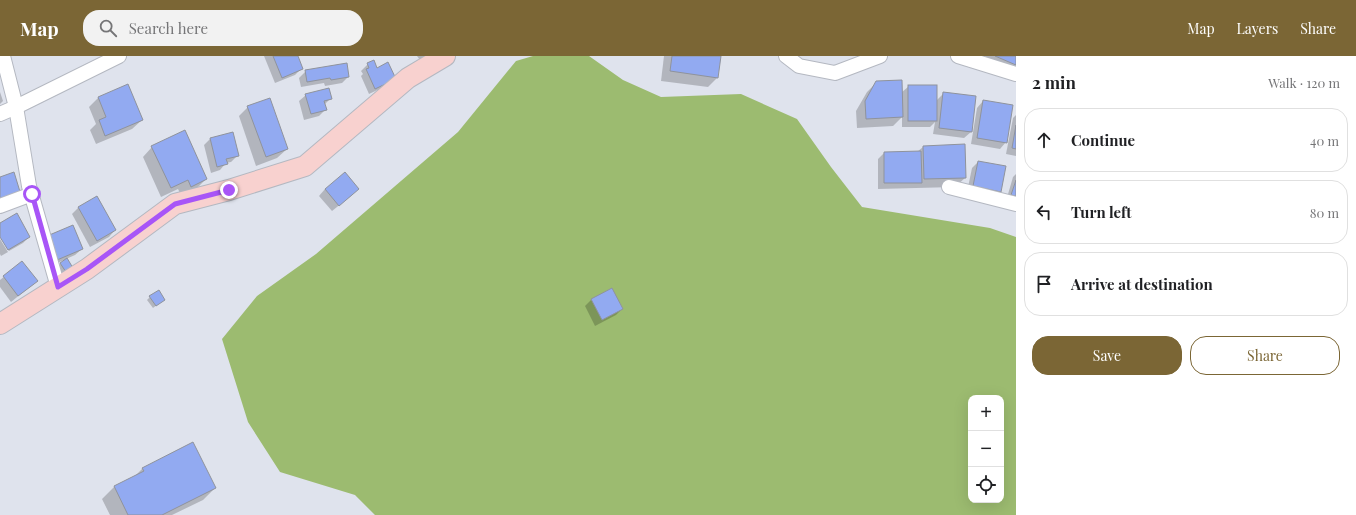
<!DOCTYPE html>
<meta charset="utf-8">
<style>
body{margin:0;font-family:"Playfair Display",serif;background:#f2f2f2;color:#202124}
.controls{position:absolute;right:12px;bottom:12px;display:grid;overflow:hidden;border-radius:8px;box-shadow:0 4px 16px #0002}
.controls button{width:36px;height:36px;display:grid;place-items:center;padding:0;border:0;border-bottom:1px solid #e0e0e0;background:#fff;color:#202124;font:20px sans-serif}
.stop{position:absolute;width:12px;height:12px;margin:-9px;border:3px solid #a855f7;border-radius:50%;background:#fff}
.stop.end{background:#a855f7;border-color:#fff;box-shadow:0 1px 4px #0008}
.list{margin:0;padding:0;list-style:none}
h2{display:flex;justify-content:space-between;align-items:center;height:52px;margin:0;padding:0 16px;font-size:17px}
h2 small{font-size:13px;font-weight:400;color:#757577}
.list li{display:grid;grid-template-columns:26px 1fr auto;gap:12px;align-items:center;box-sizing:border-box;height:64px;margin:0 8px 8px;padding:0 8px;border:1px solid #e0e0e0;border-radius:16px}
.list b{display:block;font-size:15px;white-space:nowrap}
.list em{font-size:13px;font-style:normal;color:#757577}
.actions{display:flex;gap:8px;padding:12px 16px}
.actions a{flex:1;padding:9px 0;border:1px solid #7b6635;border-radius:16px;text-align:center;font-size:14px;color:#7b6635}
.actions .main{background:#7b6635;color:#fff}
.icon{flex:none;width:22px;height:22px;fill:none;stroke:currentColor;stroke-width:2;stroke-linecap:round;stroke-linejoin:round}
.map{position:relative;flex:none;width:1016px;height:459px;overflow:hidden}
header{display:flex;align-items:center;gap:24px;box-sizing:border-box;height:56px;padding:0 20px;background:#7b6635;color:#fff}
header strong{font-size:19px}
nav{display:flex;gap:22px;margin-inline-start:auto;font-size:14px}
.search{width:280px;height:36px;background:#f2f2f2;display:flex;align-items:center;gap:10px;box-sizing:border-box;padding:0 14px;border-radius:16px;color:#757577;font-size:15px}
main{display:flex}
aside{flex:1;background:#fff}
.map>svg:first-child{display:block}
.forest{fill:#9cbb70;fill-rule:evenodd}
.shadow{fill:#0003}
.building{fill:#92aaf1;stroke:#8f939c}
.lines{fill:none;stroke-linecap:round;stroke-linejoin:round}
.minor-casing{stroke:#b4b8c1;stroke-width:16}
.secondary-casing{stroke:#b4b8c1;stroke-width:22}
.minor{stroke:#fff;stroke-width:14}
.secondary{stroke:#f8d1cf;stroke-width:20}
.route{stroke:#a855f7;stroke-width:5}
</style>
<header>
<strong>Map</strong>
<div class="search"><svg class="icon" aria-label="search" viewBox="0 0 24 24"><circle cx="10" cy="10" r="6"/><path d="M15 15l6 6"/></svg>Search here</div>
<nav><a>Map</a><a>Layers</a><a>Share</a></nav>
</header>
<main>
<div class="map">
<svg width="1016" height="459" viewBox="0 0 1016 459">
<rect width="100%" height="100%" fill="#dfe3ed"/>
<!-- forest -->
<path class="forest" d="M 533,0 L 589,0 L 623,24 L 661,41 L 741,38 L 797,63 L 831,111 L 862,151 L 990,172 L 1016,181 L 1016,459 L 375,459 L 355,439 L 280,416 L 248,366 L 222,283 L 257,240 L 316,198 L 458,76 L 516,5 ZM 971,342 L 1001,342 L 1001,444 L 971,444 Z"/>
<!-- shadow -->
<g class="shadow">
<polygon points="264,0 297,0 302,12 295,19 275,27"/>
<polygon points="417,0 428,0 420,4"/>
<polygon points="664,0 720,0 717,22 708,31 661,25"/>
<polygon points="986,0 1016,0 1016,22 983,8"/>
<polygon points="368,8 377,13 388,29 369,38 361,20 363,18 361,15"/>
<polygon points="306,15 348,21 342,27 325,30 324,27 301,31 299,22"/>
<polygon points="877,26 901,37 909,30 936,45 944,37 971,76 964,82 933,78 935,66 930,71 902,71 902,61 893,70 857,72 856,55 867,36"/>
<polygon points="128,29 142,64 132,73 96,88 90,74 96,68 89,51 98,42"/>
<polygon points="0,36 3,45 0,48"/>
<polygon points="306,39 330,43 324,49 326,53 319,60 304,64 299,45"/>
<polygon points="983,45 1006,86 1000,93 971,88 977,52"/>
<polygon points="248,51 287,93 277,102 256,110 239,60"/>
<polygon points="1016,59 1016,100 1006,98 1013,62"/>
<polygon points="210,83 238,99 231,106 226,107 220,114 211,117 204,89"/>
<polygon points="152,91 206,123 197,132 181,139 178,133 161,141 143,101"/>
<polygon points="923,91 965,122 955,131 878,133 878,103 884,97 917,96"/>
<polygon points="978,106 1000,135 993,142 967,136 972,112"/>
<polygon points="1016,118 1016,148 1006,145 1013,121"/>
<polygon points="325,133 352,139 332,155 319,140"/>
<polygon points="97,141 115,174 109,181 90,191 72,158 78,152"/>
<polygon points="0,168 29,181 23,187 9,195 0,179"/>
<polygon points="48,181 82,193 75,199 66,203 72,212 63,219 58,211 64,204 51,210"/>
<polygon points="0,183 8,196 1,200 0,198"/>
<polygon points="22,206 37,225 11,246 0,231 0,224"/>
<polygon points="612,233 622,253 616,259 595,270 585,250 591,244"/>
<polygon points="150,241 161,246 153,252 147,244"/>
<polygon points="193,387 215,432 203,444 172,459 110,459 102,443 114,431 134,421 142,413"/>
</g>
<!-- building -->
<g class="building">
<polygon points="273,0 298,0 303,13 282,22"/>
<polygon points="672,0 721,0 718,22 670,15"/>
<polygon points="995,0 1016,0 1016,9"/>
<polygon points="374,4 377,12 388,6 396,23 375,33 366,13 369,12 367,7"/>
<polygon points="347,7 349,21 331,24 330,22 307,26 305,14"/>
<polygon points="902,24 903,61 866,63 865,45 876,25"/>
<polygon points="128,28 143,64 105,80 99,64 106,61 98,41"/>
<rect x="908" y="29" width="29" height="36"/>
<polygon points="329,32 332,43 324,45 327,54 311,58 305,38"/>
<polygon points="943,36 976,40 972,76 939,72"/>
<polygon points="270,42 288,93 266,101 247,50"/>
<polygon points="983,44 1013,49 1007,87 977,82"/>
<polygon points="1016,69 1016,93 1012,92"/>
<polygon points="185,74 207,123 191,131 188,124 171,132 151,90"/>
<polygon points="233,76 239,100 226,103 228,108 217,111 210,82"/>
<polygon points="965,88 966,122 924,123 923,90"/>
<polygon points="921,95 922,127 884,127 884,96"/>
<polygon points="978,105 1006,110 1001,136 973,130"/>
<polygon points="14,116 21,139 0,146 0,121"/>
<polygon points="345,116 359,133 339,150 325,133"/>
<polygon points="1016,124 1016,140 1011,139"/>
<polygon points="97,140 116,174 97,185 78,151"/>
<polygon points="17,157 30,181 8,194 0,181 0,167"/>
<polygon points="73,169 83,193 57,204 47,180"/>
<polygon points="67,202 73,212 66,216 60,207"/>
<polygon points="22,205 38,225 18,240 3,220"/>
<polygon points="612,232 623,253 602,264 591,243"/>
<polygon points="159,234 165,244 156,250 149,240"/>
<polygon points="193,386 216,432 162,459 128,459 114,430 144,415 142,412"/>
</g>
<g class="lines">
<defs>
<g id="minor">
<polyline points="786,0 799,10 835,17 880,0"/>
<polyline points="958,0 1016,18"/>
<polyline points="0,58 16,51 3,0"/>
<polyline points="949,131 1016,148"/>
<polyline points="0,150 32,138"/>
<polyline points="58,231 29,130 16,51 119,0"/>
</g>
<polyline id="secondary" points="0,268 87,213 175,148 229,134 305,110 408,22 445,0"/>
</defs>
<!-- minor casing -->
<use href="#minor" class="minor-casing"/>
<!-- secondary casing -->
<use href="#secondary" class="secondary-casing"/>
<!-- minor -->
<use href="#minor" class="minor"/>
<!-- secondary -->
<use href="#secondary" class="secondary"/>
</g>
<g class="lines">
<!-- route -->
<polyline class="route" points="32,138 58,231 87,213 175,148 229,134"/>
</g>
</svg>
<div class="controls">
<button>+</button>
<button>−</button>
<button><svg class="icon" aria-label="locate" viewBox="0 0 24 24"><circle cx="12" cy="12" r="6"/><path d="M12 2v4M12 18v4M2 12h4M18 12h4"/></svg></button>
</div>
<div class="stop" style="left:32px;top:138px"></div>
<div class="stop end" style="left:229px;top:134px"></div>
</div>
<aside>
<h2>2 min<small>Walk · 120 m</small></h2>
<ul class="list">
<li><svg class="icon" aria-label="ahead" viewBox="0 0 24 24"><path d="M12 20V5M6 11l6-6 6 6"/></svg><div><b>Continue</b></div><em>40 m</em></li>
<li><svg class="icon" aria-label="left" viewBox="0 0 24 24"><path d="M17 20v-9H6M10 6l-5 5 5 5"/></svg><div><b>Turn left</b></div><em>80 m</em></li>
<li><svg class="icon" aria-label="arrive" viewBox="0 0 24 24"><path d="M6 21V4h12l-3 4 3 4H6"/></svg><div><b>Arrive at destination</b></div></li>
</ul>
<div class="actions"><a class="main">Save</a><a>Share</a></div>
</aside>
</main>
